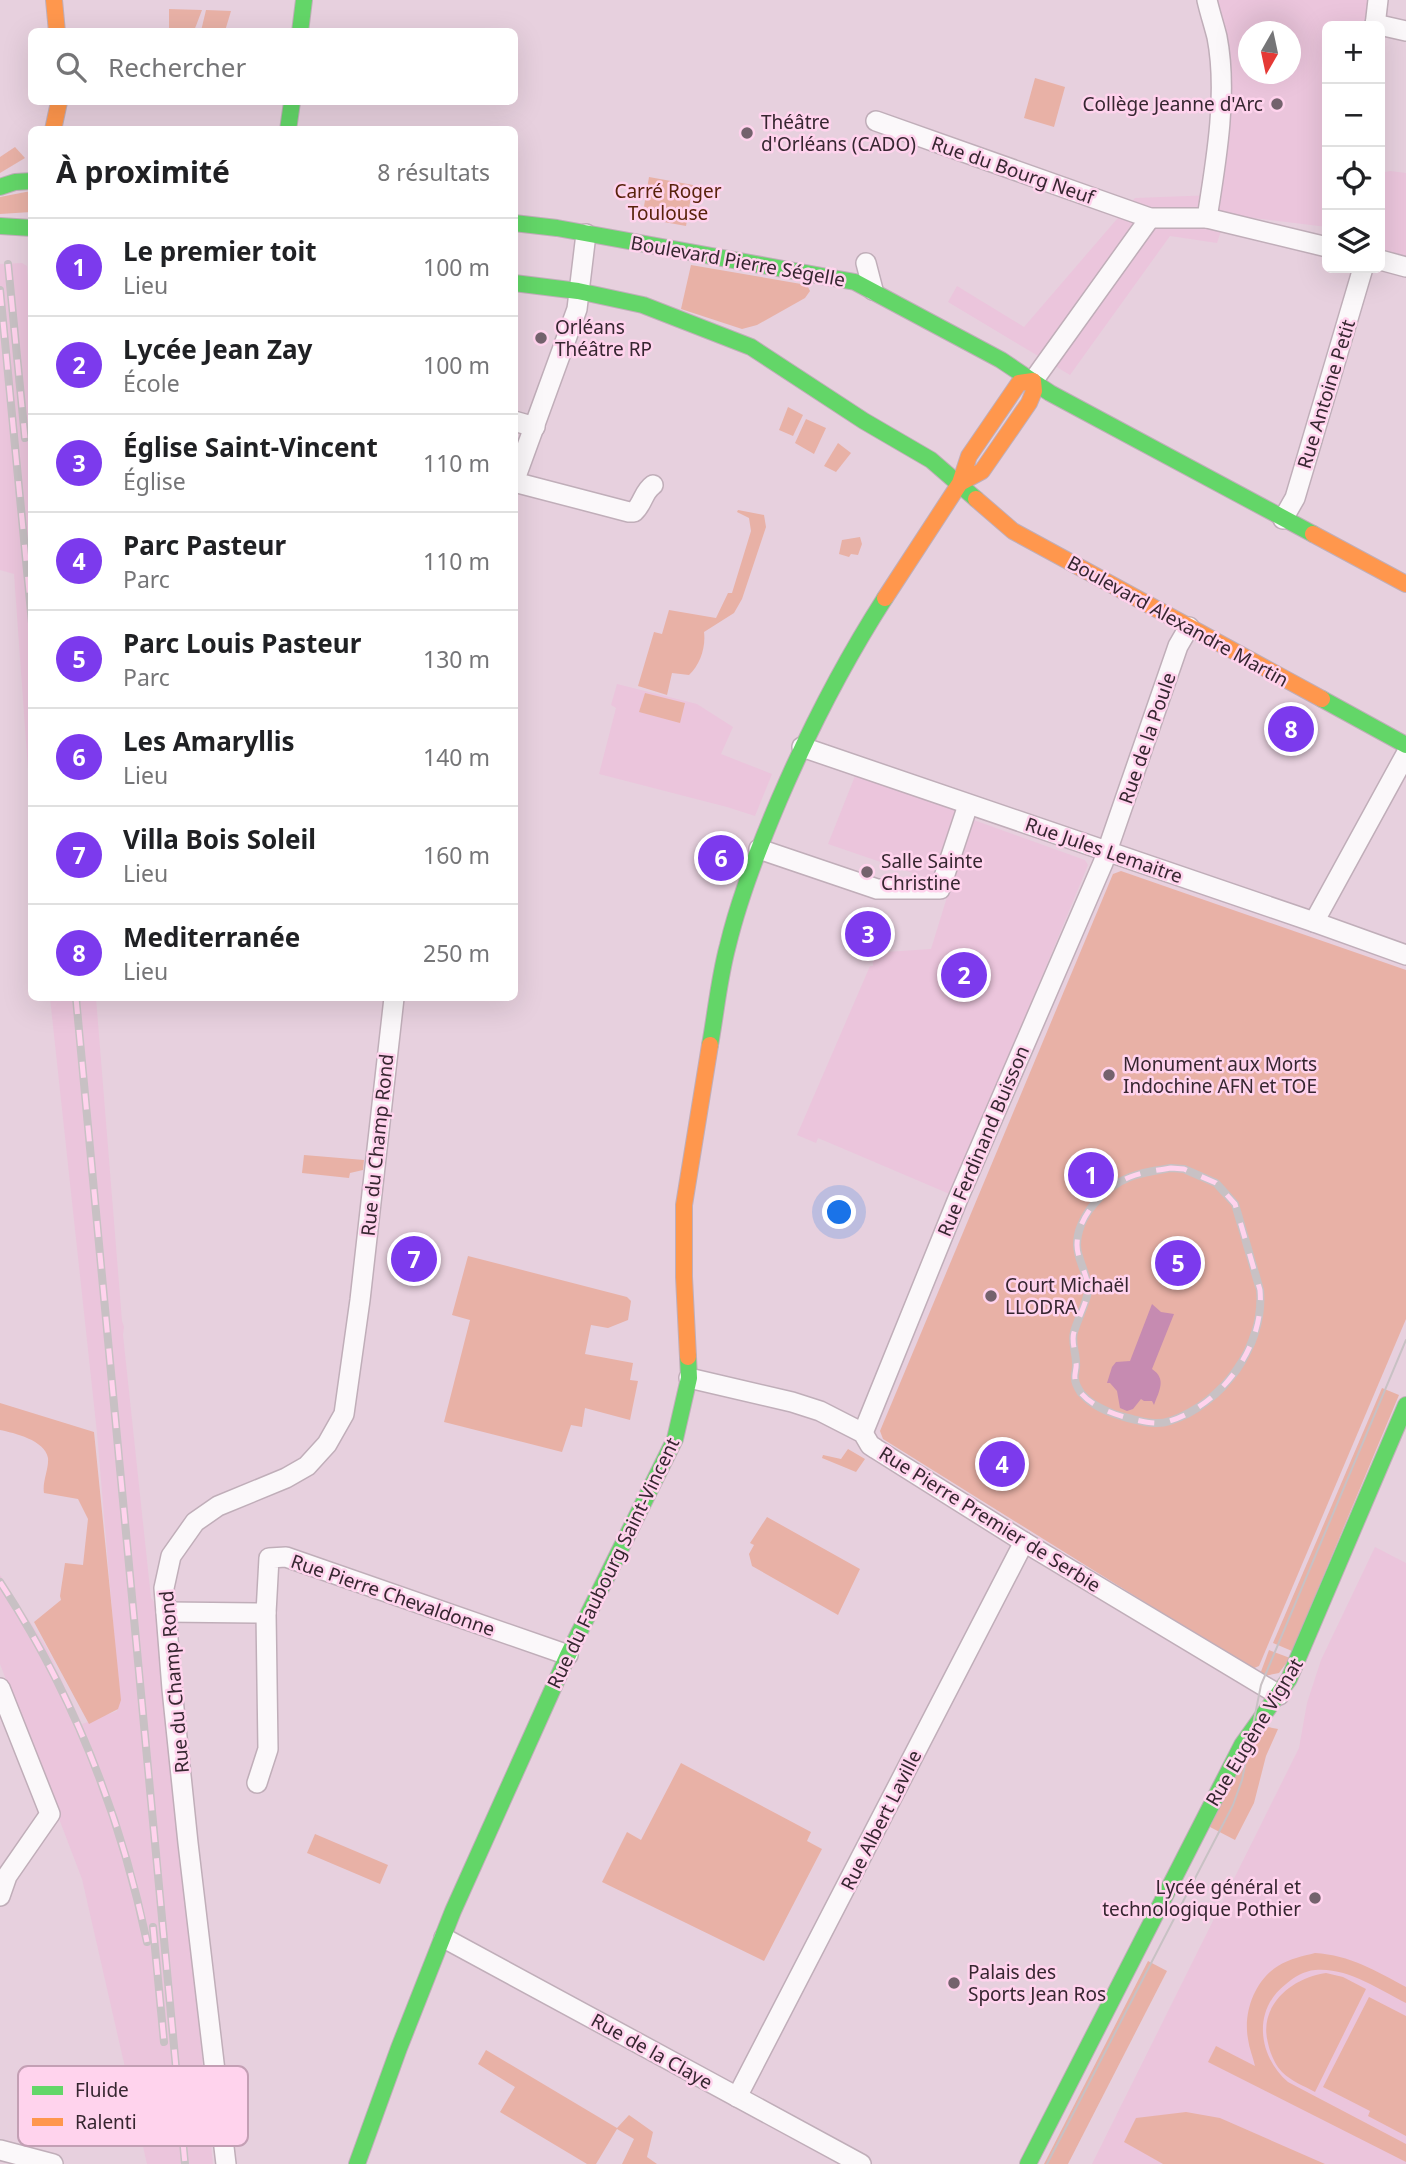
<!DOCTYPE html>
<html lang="fr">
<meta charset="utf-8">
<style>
body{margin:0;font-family:"Noto Sans",sans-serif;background:#f2f2f2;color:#202124}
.controls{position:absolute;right:21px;top:21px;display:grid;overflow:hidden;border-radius:10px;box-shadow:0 7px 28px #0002}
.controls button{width:63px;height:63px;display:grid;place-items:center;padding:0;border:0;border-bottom:2px solid #e0e0e0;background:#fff;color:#202124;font:35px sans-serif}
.compass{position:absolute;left:1238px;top:21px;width:63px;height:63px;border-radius:50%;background:#fff;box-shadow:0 7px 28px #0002;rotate:189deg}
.you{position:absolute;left:840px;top:1213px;width:24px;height:24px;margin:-18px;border:5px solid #fff;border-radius:50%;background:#1a73e8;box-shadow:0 0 0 10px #1a73e833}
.badge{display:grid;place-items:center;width:46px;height:46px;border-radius:50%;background:#7c3aed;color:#fff;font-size:23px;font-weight:700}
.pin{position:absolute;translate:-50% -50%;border:4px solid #fff;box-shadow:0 2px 7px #0006}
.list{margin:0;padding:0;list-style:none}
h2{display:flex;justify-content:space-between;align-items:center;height:91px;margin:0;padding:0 28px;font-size:30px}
h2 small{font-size:23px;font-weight:400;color:#757577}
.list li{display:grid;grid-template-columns:46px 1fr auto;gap:21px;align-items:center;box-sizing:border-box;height:98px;padding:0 28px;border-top:2px solid #e0e0e0}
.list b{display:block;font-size:26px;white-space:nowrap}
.list p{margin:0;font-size:23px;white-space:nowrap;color:#757577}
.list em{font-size:23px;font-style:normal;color:#757577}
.icon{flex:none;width:38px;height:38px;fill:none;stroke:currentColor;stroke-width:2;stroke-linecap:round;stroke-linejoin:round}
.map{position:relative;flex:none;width:1406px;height:2164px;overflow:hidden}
.search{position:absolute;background:#fff;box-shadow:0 7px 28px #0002;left:28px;top:28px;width:490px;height:77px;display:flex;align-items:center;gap:18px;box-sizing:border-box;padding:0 24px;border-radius:10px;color:#757577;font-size:26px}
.panel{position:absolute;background:#fff;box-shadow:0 7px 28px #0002;left:28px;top:126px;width:490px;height:875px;border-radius:10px}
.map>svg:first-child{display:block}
.built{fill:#ebc5dc;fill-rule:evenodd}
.green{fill:#e8b1a6}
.water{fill:#c68bb1}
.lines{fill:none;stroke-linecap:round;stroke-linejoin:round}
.street-casing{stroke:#c0aeb9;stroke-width:22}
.fast-casing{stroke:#c0aeb9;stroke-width:18}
.slow-casing{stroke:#c0aeb9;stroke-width:18}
.street{stroke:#fbf8fa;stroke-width:19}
.fast{stroke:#63d668;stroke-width:16}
.slow{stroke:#ff974d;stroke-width:16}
.tram{stroke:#c8c1c4;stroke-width:2}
.rail-casing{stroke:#c8c1c4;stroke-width:8}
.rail{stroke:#ffd3ed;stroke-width:5;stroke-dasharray:16;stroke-linecap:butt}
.poi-dot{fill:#74626d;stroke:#ffd3ed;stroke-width:2.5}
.labels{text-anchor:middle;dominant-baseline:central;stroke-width:5;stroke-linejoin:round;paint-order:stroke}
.poi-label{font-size:19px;fill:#362630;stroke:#ffd3ed;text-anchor:start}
.street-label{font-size:19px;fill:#362630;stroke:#ffd3ed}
.park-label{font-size:19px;fill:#58220b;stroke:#ffd3ed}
.key{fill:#ffd3ed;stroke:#c39fb4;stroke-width:2}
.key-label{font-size:19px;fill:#362630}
</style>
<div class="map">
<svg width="1406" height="2164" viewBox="0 0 1406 2164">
<rect width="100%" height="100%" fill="#e7d0de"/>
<!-- built -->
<g class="built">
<path d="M 1216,0 L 1371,0 L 1367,26 L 1327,26 L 1327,227 L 1236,216 L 1222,213 L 1218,208 L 1222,228 L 1217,243 L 1170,236 L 1070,375 L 948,302 L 957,286 L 1024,327 L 1135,198 L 1215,195 ZM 1248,32 L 1290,32 L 1290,74 L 1248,74 Z"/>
<polygon points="1390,171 1406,173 1406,257 1380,250 1380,173"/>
<polygon points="22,263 27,266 32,366 31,811 14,574 0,570 0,264"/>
<polygon points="617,684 697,704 733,727 721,754 772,774 755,816 727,807 599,774 616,708 611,705"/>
<polygon points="855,776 958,810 936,881 828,844"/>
<polygon points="971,819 1085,860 1088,865 952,1195 818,1138 816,1143 797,1135 870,966 873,966 872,953 931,949"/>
<polygon points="50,998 96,998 122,1321 124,1327 123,1335 151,1598 155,1603 213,2164 147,2164 82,1879 0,1664 0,1575 46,1647 82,1724 117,1711 119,1692 97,1433"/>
<polygon points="1375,1547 1406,1563 1406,2164 1092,2164 1299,1748 1307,1703 1321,1660"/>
</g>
<!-- green -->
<g class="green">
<polygon points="169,9 202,10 194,31 169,31"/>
<polygon points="206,10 231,11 225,31 201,31"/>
<polygon points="1035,78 1065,87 1054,127 1024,118"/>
<polygon points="15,147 25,158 0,173 0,157"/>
<polygon points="649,177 693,185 686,226 642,218"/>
<polygon points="31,191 31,212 0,214 0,197"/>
<polygon points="691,265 807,285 810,291 805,298 757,325 742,329 681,309"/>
<polygon points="788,407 803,415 793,436 779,430"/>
<polygon points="806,419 826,428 814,454 795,443"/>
<polygon points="838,443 851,453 836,472 824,466"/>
<path d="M 738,510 L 764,515 L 766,527 L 742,599 L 734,613 L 704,632 C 706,647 700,665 689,675 L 672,673 L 667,695 L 638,686 L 654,632 L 662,634 L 669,610 L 716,618 L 728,593 L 732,593 L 751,531 L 749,518 L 737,512 Z"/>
<polygon points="860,537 862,544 858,555 851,554 849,557 839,554 842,540"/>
<polygon points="645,693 685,703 680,723 639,712"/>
<polygon points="1121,871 1406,970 1406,1319 1259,1666 1252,1669 883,1439 880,1431 1113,874"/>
<polygon points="304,1155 364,1160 363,1170 350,1173 349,1178 302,1173"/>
<polygon points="468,1256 627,1297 631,1301 628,1320 608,1328 591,1325 585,1354 633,1363 630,1380 638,1381 630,1420 585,1408 582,1427 571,1425 562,1452 444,1422 470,1320 452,1315"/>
<polygon points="1382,1388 1399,1395 1292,1651 1273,1643"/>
<path d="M 0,1403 L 94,1432 L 121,1700 L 118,1709 L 89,1724 L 34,1622 L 61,1600 L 60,1596 L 65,1563 L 83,1565 L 88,1519 L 78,1499 L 44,1493 C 42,1482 49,1469 48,1458 C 45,1440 14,1433 0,1430 Z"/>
<polygon points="848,1449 865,1459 856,1472 822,1458 823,1455 841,1459"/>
<polygon points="767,1517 860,1569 838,1615 752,1566 749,1554 754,1545 750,1543"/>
<polygon points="1269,1650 1290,1658 1279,1673 1259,1677"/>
<polygon points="1268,1727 1278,1729 1266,1756 1254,1803 1235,1840 1210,1827 1240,1766"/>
<polygon points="681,1763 811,1832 807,1841 822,1849 764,1961 602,1882 627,1832 641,1840"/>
<polygon points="315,1834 388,1865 380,1884 307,1853"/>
<path d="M 1315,1953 C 1350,1955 1376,1971 1406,1987 L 1406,2003 C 1378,1989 1347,1967 1315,1970 C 1304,1971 1294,1977 1286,1984 C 1252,2010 1258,2056 1288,2082 L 1406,2144 L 1406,2162 L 1208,2062 L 1216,2046 L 1255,2066 C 1253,2057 1249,2048 1248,2039 C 1243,2012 1255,1980 1278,1966 C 1289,1959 1303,1956 1315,1953 Z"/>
<polygon points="1148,1961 1167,1971 1068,2164 1044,2164"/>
<path d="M 1326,1973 L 1343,1977 L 1366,1989 L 1315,2092 C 1304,2086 1291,2081 1282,2072 C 1275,2065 1270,2053 1268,2043 C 1258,2006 1291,1978 1326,1973 Z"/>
<polygon points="1369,1997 1406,2016 1406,2136 1368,2116 1370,2111 1323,2087"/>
<polygon points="486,2050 617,2128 629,2115 653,2132 647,2157 657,2164 622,2164 634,2139 617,2129 596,2164 587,2164 500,2112 515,2087 478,2064"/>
<polygon points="1186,2112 1220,2118 1325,2164 1163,2164 1124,2142 1136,2118"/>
</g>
<!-- water -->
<path class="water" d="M 1152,1304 L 1161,1312 L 1174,1314 L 1152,1369 C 1167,1379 1159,1391 1154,1405 L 1152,1401 L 1144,1401 L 1141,1399 L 1133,1409 L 1127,1411 L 1120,1408 L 1117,1391 L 1110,1383 L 1107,1383 L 1112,1367 L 1116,1362 L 1130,1361 Z"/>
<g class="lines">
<defs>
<g id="street">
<path d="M 1207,0 C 1210,13 1214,25 1217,37 C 1228,93 1216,162 1207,218"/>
<polyline points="1375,24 1406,31"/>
<polyline points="1375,26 1378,0"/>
<polyline points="876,121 1150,218 1207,218 1327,247"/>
<polyline points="1380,260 1406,267"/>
<polyline points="866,263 873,290"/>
<polyline points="1033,381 1150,218"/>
<polyline points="514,421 535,427"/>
<polyline points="514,482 577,309 586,234"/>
<path d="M 514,482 L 629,512 L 634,512 C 643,504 643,492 653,485"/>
<polyline points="1283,519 1295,498 1363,268"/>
<polyline points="802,747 1314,922 1406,955"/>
<polyline points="759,849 877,889 940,889 968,805"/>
<polyline points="1314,922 1406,754"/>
<polyline points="689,1378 792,1402 820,1411 863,1433 870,1445 876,1449 1024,1542 1279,1695"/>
<polyline points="863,1433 957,1201 1103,863 1178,646 1189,627"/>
<polyline points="166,1612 266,1613"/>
<polyline points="0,1688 50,1814 7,1876 0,1896"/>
<polyline points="257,1783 268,1749 266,1613 269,1558 286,1557 568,1655"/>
<polyline points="444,1938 861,2164"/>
<polyline points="737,2097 1024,1542"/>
<polyline points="0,2150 53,2164"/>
<polyline points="226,2164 188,1843 172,1689 164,1588 171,1556 195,1522 218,1506 286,1478 307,1466 327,1444 344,1414 360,1300 394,998"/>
</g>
<g id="fast">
<polyline points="300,32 304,0"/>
<polyline points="288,130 292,102"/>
<polyline points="0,187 15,182 32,181"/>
<polyline points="514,223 557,228 855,282 1001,360 1050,393 1313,534"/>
<polyline points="0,226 32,228"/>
<polyline points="514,283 578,291 643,305 751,347 864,421 931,460 976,499"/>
<polyline points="1322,699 1406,745"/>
<path d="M 710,1045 C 716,1012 719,978 728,945 C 740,895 759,847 779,800 C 809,730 844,662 885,598"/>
<polyline points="357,2164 399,2048 453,1911 568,1655 675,1439 689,1378 688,1357"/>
<polyline points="1028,2164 1242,1745 1289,1679 1406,1405"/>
</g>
<g id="slow">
<polyline points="54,0 57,32"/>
<polyline points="53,130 59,102"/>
<polyline points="976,499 1013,531 1322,699"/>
<polyline points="1313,534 1406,584"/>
<polyline points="885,598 960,483 969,456 1019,383 1033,381 1034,391 1029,403 982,471 960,483"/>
<polyline points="688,1357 684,1277 684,1205 710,1045"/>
</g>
</defs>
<!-- street casing -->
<use href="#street" class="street-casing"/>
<!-- fast casing -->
<use href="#fast" class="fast-casing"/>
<!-- slow casing -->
<use href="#slow" class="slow-casing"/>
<!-- street -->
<use href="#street" class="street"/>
<!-- fast -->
<use href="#fast" class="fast"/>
<!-- slow -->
<use href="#slow" class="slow"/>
<!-- tram -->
<polyline class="tram" points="1047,2164 1233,1805 1242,1780 1261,1685 1406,1340"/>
<defs>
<g id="rail">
<polyline points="8,264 25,438"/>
<polyline points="0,290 32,623"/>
<polyline points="76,998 185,2164"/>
<path d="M 1171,1168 L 1184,1169 L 1216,1183 L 1235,1204 L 1260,1290 C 1265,1346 1222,1404 1170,1421 C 1156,1426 1141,1421 1128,1418 C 1112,1414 1092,1406 1081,1393 C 1079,1390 1075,1383 1075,1379 C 1074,1374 1077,1368 1076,1363 C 1076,1353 1071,1341 1074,1332 C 1078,1318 1086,1305 1088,1291 C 1089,1276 1077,1260 1077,1245 C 1077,1217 1104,1187 1130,1177 C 1142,1172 1158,1170 1171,1168 Z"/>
<path d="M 0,1582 C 72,1692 120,1813 147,1942"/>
<polyline points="153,1927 164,2042"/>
</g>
</defs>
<!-- rail casing -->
<use href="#rail" class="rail-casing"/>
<!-- rail -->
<use href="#rail" class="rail"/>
</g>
<!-- markers -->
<g class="poi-dot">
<circle cx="1277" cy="104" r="7"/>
<circle cx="747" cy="133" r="7"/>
<circle cx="541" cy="338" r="7"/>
<circle cx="867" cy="872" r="7"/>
<circle cx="1109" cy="1075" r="7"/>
<circle cx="991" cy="1296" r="7"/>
<circle cx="1315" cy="1898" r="7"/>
<circle cx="954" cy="1983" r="7"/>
</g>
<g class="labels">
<!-- poi labels -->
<g class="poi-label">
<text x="1263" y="104" text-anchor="end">Collège Jeanne d'Arc</text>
<text x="761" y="122">Théâtre<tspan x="761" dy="22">d'Orléans (CADO)</tspan></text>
<text x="555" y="327">Orléans<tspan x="555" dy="22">Théâtre RP</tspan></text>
<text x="881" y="861">Salle Sainte<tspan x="881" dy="22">Christine</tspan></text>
<text x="1123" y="1064">Monument aux Morts<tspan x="1123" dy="22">Indochine AFN et TOE</tspan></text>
<text x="1005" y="1285">Court Michaël<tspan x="1005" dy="22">LLODRA</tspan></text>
<text x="1301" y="1887" text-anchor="end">Lycée général et<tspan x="1301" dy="22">technologique Pothier</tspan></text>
<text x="968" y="1972">Palais des<tspan x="968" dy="22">Sports Jean Ros</tspan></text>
</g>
<!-- street labels -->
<g class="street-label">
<text transform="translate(1013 170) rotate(19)">Rue du Bourg Neuf</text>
<text transform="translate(738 261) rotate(10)">Boulevard Pierre Ségelle</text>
<text transform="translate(1326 394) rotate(-73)">Rue Antoine Petit</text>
<text transform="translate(1178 621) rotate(29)">Boulevard Alexandre Martin</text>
<text transform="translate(1147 738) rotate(-71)">Rue de la Poule</text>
<text transform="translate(1104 850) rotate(19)">Rue Jules Lemaitre</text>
<text transform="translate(983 1141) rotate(-67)">Rue Ferdinand Buisson</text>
<text transform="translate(377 1145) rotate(-84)">Rue du Champ Rond</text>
<text transform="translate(990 1519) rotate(32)">Rue Pierre Premier de Serbie</text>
<text transform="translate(613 1563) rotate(-64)">Rue du Faubourg Saint-Vincent</text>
<text transform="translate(393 1595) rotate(19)">Rue Pierre Chevaldonne</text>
<text transform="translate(174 1682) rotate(-95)">Rue du Champ Rond</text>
<text transform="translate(1254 1732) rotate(-59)">Rue Eugène Vignat</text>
<text transform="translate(881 1820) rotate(-63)">Rue Albert Laville</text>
<text transform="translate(652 2051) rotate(29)">Rue de la Claye</text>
</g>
<!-- park labels -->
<g class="park-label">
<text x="668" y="191">Carré Roger<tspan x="668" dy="22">Toulouse</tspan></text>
</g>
</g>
<!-- legend -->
<rect x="18" y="2066" width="230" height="80" rx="10" class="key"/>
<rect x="32" y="2086" width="31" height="9" fill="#63d668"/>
<rect x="32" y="2118" width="31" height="8" fill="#ff974d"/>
<g class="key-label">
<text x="75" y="2097">Fluide</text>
<text x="75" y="2129">Ralenti</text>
</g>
</svg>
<div class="controls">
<button>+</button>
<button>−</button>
<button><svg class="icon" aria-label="locate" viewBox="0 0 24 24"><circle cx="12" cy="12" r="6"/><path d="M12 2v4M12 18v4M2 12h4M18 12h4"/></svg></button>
<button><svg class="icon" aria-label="layers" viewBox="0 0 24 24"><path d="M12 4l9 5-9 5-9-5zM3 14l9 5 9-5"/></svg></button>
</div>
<svg class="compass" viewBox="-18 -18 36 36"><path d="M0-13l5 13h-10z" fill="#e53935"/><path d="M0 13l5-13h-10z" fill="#757577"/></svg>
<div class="you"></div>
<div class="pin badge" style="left:1091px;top:1175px">1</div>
<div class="pin badge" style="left:964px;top:975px">2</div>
<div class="pin badge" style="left:868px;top:934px">3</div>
<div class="pin badge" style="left:1002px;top:1464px">4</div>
<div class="pin badge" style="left:1178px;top:1263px">5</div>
<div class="pin badge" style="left:721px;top:858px">6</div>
<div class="pin badge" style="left:414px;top:1259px">7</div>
<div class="pin badge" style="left:1291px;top:729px">8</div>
<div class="search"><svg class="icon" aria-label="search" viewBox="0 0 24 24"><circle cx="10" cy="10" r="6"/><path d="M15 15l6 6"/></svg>Rechercher</div>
<section class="panel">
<h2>À proximité<small>8 résultats</small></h2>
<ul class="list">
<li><span class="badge">1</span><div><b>Le premier toit</b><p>Lieu</p></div><em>100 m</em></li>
<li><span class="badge">2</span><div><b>Lycée Jean Zay</b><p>École</p></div><em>100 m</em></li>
<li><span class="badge">3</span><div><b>Église Saint-Vincent</b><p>Église</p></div><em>110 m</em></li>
<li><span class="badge">4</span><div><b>Parc Pasteur</b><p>Parc</p></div><em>110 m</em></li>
<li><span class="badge">5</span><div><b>Parc Louis Pasteur</b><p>Parc</p></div><em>130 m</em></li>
<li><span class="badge">6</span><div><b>Les Amaryllis</b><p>Lieu</p></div><em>140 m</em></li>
<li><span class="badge">7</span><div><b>Villa Bois Soleil</b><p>Lieu</p></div><em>160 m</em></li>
<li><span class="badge">8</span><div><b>Mediterranée</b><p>Lieu</p></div><em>250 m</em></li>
</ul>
</section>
</div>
